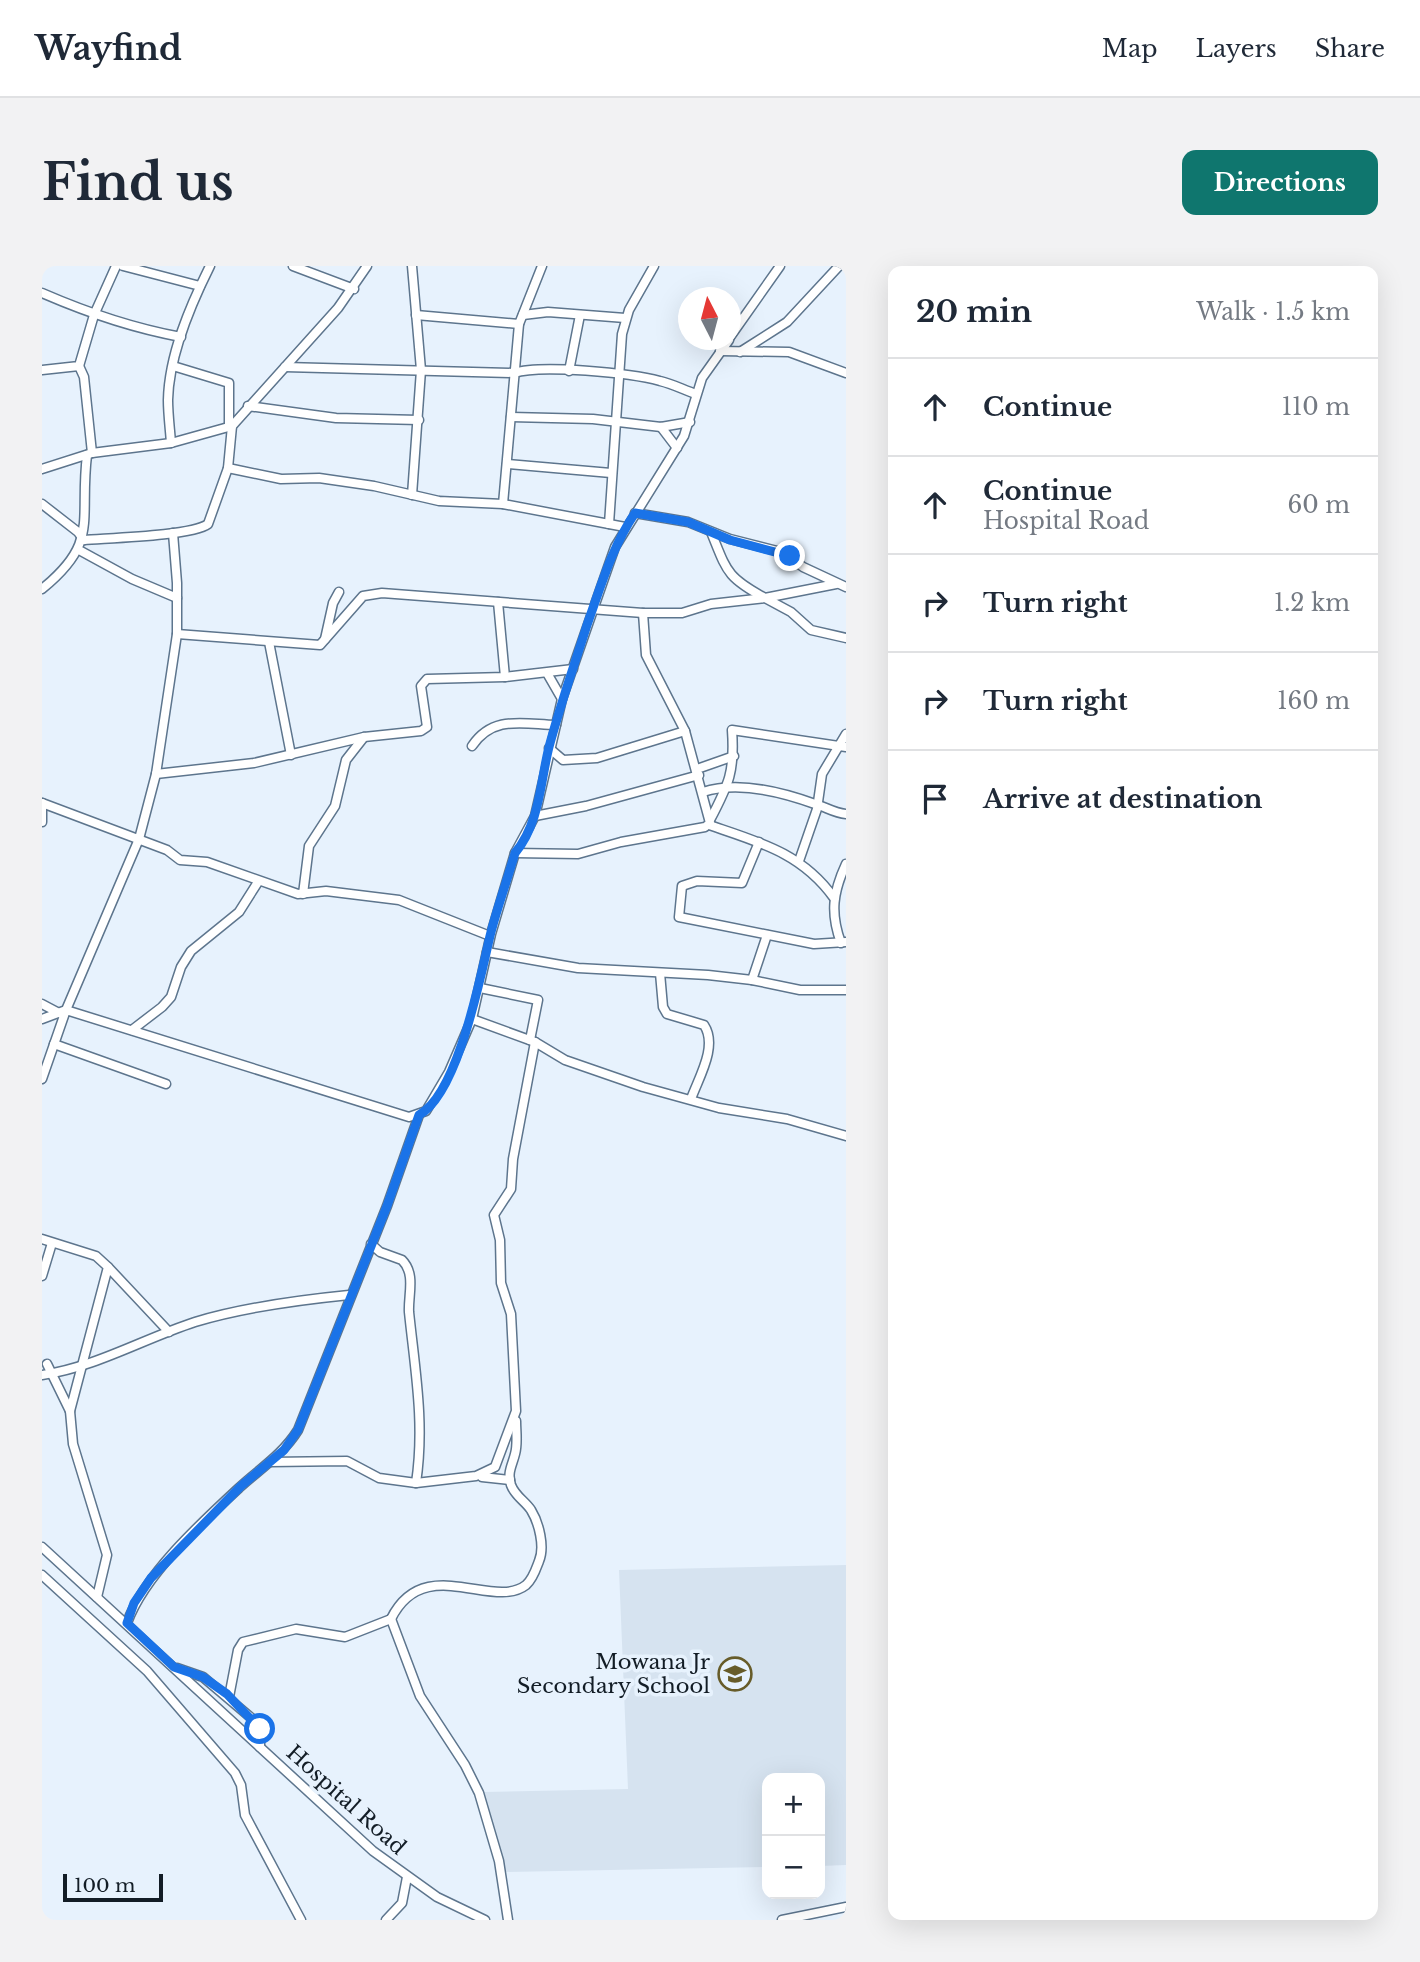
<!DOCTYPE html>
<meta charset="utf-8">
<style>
body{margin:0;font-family:"Libre Baskerville",serif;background:#f2f2f3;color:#1f2937}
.controls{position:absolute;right:21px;bottom:21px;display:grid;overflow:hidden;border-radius:14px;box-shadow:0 7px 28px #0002}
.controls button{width:63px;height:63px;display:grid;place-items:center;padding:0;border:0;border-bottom:2px solid #e0e1e3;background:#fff;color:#1f2937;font:35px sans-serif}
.compass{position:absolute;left:636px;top:21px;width:63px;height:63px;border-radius:50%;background:#fff;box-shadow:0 7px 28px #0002;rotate:354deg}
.scale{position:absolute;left:21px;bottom:18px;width:100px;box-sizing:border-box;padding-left:7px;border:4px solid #131d26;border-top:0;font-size:19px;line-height:24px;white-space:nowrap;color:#131d26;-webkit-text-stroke:5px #e7f2fd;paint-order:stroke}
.stop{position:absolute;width:21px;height:21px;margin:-16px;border:5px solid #1a73e8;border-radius:50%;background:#fff}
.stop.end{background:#1a73e8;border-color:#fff;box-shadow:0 2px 7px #0008}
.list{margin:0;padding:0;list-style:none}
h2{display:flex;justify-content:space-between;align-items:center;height:91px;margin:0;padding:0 28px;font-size:30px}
h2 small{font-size:23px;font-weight:400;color:#747a83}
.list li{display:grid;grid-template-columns:46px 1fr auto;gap:21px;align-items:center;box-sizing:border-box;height:98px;padding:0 28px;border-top:2px solid #e0e1e3}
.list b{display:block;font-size:26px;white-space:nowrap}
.list p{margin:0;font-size:23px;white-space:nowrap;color:#747a83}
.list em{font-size:23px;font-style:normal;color:#747a83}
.icon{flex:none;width:38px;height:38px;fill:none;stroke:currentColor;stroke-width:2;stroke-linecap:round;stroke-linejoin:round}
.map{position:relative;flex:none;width:804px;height:1654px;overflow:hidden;border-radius:14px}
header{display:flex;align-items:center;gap:42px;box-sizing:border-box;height:98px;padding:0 35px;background:#fff;border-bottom:2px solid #e0e1e3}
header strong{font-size:33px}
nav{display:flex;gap:38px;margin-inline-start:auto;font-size:24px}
.intro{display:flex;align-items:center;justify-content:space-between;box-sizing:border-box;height:168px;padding:0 42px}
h1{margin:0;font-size:49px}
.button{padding:18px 32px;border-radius:14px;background:#0f766e;color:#fff;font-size:24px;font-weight:700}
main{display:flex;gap:42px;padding:0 42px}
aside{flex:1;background:#fff;border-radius:14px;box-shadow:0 7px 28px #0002}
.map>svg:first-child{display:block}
.built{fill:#d6e3f0}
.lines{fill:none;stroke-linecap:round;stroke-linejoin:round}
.street-casing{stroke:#5d758d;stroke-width:11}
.street{stroke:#fff;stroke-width:8}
.route{stroke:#1a73e8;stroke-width:9}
.labels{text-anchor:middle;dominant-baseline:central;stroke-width:7;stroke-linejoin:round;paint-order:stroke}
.poi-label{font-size:21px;fill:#131d26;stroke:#e7f2fd;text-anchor:end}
.street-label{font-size:21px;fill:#131d26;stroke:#e7f2fd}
</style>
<header>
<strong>Wayfind</strong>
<nav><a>Map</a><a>Layers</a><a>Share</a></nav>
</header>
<div class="intro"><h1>Find us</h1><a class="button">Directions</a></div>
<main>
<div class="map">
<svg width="804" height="1654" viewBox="0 0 804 1654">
<rect width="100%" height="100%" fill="#e7f2fd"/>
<!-- built -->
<polygon class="built" points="804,1299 804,1599 778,1600 778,1512 725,1512 725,1601 461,1606 442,1526 586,1523 577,1304"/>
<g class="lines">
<defs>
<g id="street">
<polyline points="81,0 158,20"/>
<polyline points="251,0 312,23"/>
<path d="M 0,27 C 46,47 90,62 139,71"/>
<polyline points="374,49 477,58"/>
<polyline points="481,49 506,46 583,52"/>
<polyline points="688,71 738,0"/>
<polyline points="678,85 747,86 804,107"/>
<polyline points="698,86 745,56 797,0"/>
<polyline points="37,100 42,111 50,187"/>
<polyline points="131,100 187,117 187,159"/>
<path d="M 243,101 L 472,107 C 498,98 589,107 618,115 C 631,118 642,124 654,128"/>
<polyline points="0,104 37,100 52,49 74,0"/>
<polyline points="527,105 538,49"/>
<polyline points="206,140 294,152 377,154"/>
<polyline points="469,151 551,153 619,161 648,156"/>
<polyline points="619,161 635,182"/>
<path d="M 129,177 C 128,163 126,148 126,134 C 127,89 148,40 168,0"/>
<polyline points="465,198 569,207"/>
<polyline points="186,202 239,213 277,212 332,220 397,235 461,238 583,261"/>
<polyline points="0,203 50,187 129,177 190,160"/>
<polyline points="370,229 379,104 370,0"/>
<polyline points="0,238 36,266 42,274"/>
<polyline points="461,238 477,58 500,0"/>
<polyline points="593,247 646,256 688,273 743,287 761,301 804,321"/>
<polyline points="567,258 580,68 587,44 612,0"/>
<path d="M 669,266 C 685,305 684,311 723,332 L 794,318"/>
<path d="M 42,274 C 66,272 150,270 166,258 L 186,202 L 190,160 L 296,42 L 325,0"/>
<polyline points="37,284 90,313 135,332"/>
<path d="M 0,323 C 58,276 37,255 45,189"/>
<polyline points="456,336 463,411"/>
<polyline points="135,368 278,379 321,330 340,327 601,347 640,347 669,338 723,332 749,346 769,364 804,372"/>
<polyline points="283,373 291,337 297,326"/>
<polyline points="227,376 249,489"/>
<polyline points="505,407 520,433"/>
<path d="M 430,480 C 451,449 480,458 514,459"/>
<polyline points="507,482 521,494 555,492 643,465"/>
<polyline points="655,503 692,490"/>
<polyline points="114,508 212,497 322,471 379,465 385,461 379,420 385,413 463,411 531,403"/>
<path d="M 661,526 C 695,515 740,526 773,538 C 784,541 792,547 804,548"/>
<polyline points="0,537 125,584 138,594 165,596 256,628 284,625 357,634 448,670"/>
<polyline points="493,550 544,540 657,509"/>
<path d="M 668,554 C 687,518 693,505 690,464 L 804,481"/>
<polyline points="0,556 0,537"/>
<path d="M 667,559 C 717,576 760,587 792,632"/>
<polyline points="717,576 700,617 655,615 640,620 637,651 772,678 804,676"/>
<polyline points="473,587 536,588 579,576 663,561 668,557 643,465 604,389 601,347"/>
<polyline points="757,595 775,543 780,508 804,468"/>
<polyline points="261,628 267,580 293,540 304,494 322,471"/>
<path d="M 799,677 C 788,647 791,626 804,598"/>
<polyline points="445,686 536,702 666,709 710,714 758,724 804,724"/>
<path d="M 618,707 L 621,741 L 625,748 L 662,759 C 676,780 657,811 649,833"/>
<polyline points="710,714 725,669"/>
<polyline points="438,722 496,734 488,774"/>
<polyline points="0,738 17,747"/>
<polyline points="0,753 24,744 97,573 114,508 135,368 135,317 131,267"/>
<polyline points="430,753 493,776 523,794 601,821 677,842 745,853 804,870"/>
<polyline points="90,764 120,741 129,731 139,701 149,685 197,646 216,616"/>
<polyline points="12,778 124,818"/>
<polyline points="0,813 24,744 367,851 384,845 407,806 430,753 449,668 473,587 493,550 520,433 573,281 642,170 660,112 687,74"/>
<polyline points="0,973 54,990 66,1001 28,1145 31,1178 65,1289 55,1331"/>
<path d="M 329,978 L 338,986 L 360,994 C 374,1008 366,1029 367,1046 C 373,1104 383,1158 374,1217"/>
<polyline points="66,1001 127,1066"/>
<polyline points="0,1010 10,977"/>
<polyline points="5,1098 28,1145"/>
<path d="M 0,1109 C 54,1101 101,1073 153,1056 C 202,1041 257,1034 307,1029"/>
<polyline points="228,1196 305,1195 337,1212 374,1217 434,1210 453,1201 474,1145 469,1048 459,1017 458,974 452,949 469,923 471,893 493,776"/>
<polyline points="440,1211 468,1214"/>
<polyline points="0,1281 331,1585 395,1631 443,1654"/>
<polyline points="0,1309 105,1405 193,1507 199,1519 203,1549 259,1654"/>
<path d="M 349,1353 C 382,1286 451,1345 484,1319 C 491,1313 494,1303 497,1295 C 503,1281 497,1257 489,1244 C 483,1235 473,1230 469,1219 C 465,1206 470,1200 473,1188 C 476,1178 474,1166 474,1155"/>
<polyline points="349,1353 378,1430 423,1499 437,1527 457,1595 466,1654"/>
<path d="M 85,1357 C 102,1309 160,1256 198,1221 C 219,1202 241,1188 256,1164 L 345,940 L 377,849"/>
<polyline points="135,1402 161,1411 213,1455 218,1463 218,1481"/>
<polyline points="187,1431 196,1384 201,1376 254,1363 303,1371 349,1353"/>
<polyline points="344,1654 360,1637 365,1611"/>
<polyline points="740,1654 804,1641"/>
</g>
</defs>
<!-- street casing -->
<use href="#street" class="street-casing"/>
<!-- street -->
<use href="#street" class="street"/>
</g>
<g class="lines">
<!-- route -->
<path class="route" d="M 218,1463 L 185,1428 L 161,1411 L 132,1401 L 85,1357 L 92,1337 L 109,1312 L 199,1220 L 242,1184 L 256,1164 L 345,940 L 377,849 C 416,828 438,712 448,670 C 455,642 465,615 473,587 C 498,557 498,517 507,481 C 518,440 532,400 545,359 C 559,320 570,281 593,247 L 646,256 L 688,274 L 748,290"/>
</g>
<!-- icons -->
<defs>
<symbol id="school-ring" viewBox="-11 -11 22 22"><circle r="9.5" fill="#e7f2fd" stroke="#675c29" stroke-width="1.5"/><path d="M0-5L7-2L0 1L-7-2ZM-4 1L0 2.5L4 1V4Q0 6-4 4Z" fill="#675c29"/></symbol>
</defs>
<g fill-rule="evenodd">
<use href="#school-ring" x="674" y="1389" width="38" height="38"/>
</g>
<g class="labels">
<!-- poi labels -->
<g class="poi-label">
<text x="668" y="1396">Mowana Jr<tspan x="668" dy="24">Secondary School</tspan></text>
</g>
<!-- street labels -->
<g class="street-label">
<text transform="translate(304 1534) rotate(42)">Hospital Road</text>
</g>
</g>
</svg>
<div class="controls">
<button>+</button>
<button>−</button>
</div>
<svg class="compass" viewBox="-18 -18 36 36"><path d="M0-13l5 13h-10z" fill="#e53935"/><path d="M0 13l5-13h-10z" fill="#747a83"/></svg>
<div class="scale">100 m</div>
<div class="stop" style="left:218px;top:1463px"></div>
<div class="stop end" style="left:748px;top:290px"></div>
</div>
<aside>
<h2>20 min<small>Walk · 1.5 km</small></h2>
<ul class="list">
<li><svg class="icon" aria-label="ahead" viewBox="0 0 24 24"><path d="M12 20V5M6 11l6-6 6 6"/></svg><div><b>Continue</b></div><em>110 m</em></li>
<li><svg class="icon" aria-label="ahead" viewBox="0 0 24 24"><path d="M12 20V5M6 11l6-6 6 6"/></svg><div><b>Continue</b><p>Hospital Road</p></div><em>60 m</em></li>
<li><svg class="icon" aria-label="right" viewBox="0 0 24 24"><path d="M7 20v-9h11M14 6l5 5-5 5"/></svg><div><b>Turn right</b></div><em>1.2 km</em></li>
<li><svg class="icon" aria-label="right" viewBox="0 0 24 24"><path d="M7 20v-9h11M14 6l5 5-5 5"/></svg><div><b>Turn right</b></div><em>160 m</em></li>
<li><svg class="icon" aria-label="arrive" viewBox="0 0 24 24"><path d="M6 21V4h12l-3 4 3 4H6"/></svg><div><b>Arrive at destination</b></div></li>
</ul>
</aside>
</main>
